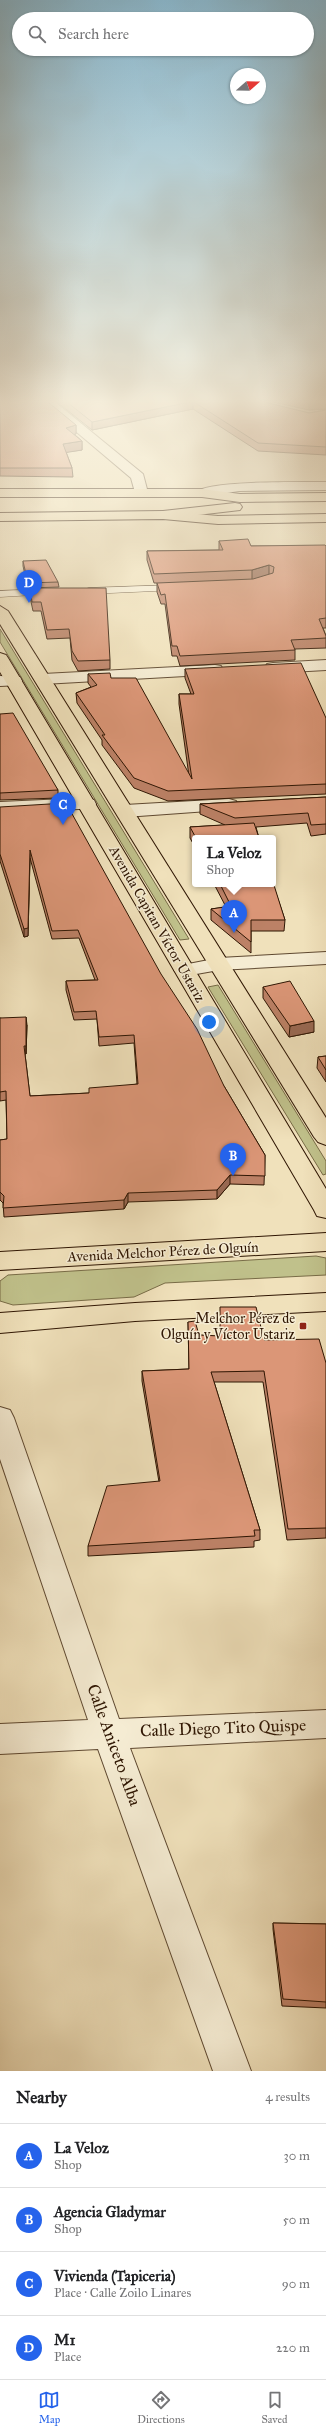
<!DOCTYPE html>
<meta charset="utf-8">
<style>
body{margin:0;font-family:"IM FELL Great Primer",serif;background:#f2f2f2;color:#202124}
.compass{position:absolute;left:230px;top:68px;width:36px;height:36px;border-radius:50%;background:#fff;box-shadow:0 1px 3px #0004;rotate:70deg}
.you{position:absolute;left:209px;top:1022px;width:14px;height:14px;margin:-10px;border:3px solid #fff;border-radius:50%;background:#1a73e8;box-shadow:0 0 0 6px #1a73e833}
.badge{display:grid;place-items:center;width:26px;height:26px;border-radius:50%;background:#2563eb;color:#fff;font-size:13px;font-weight:700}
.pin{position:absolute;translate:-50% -33px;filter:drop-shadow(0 1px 2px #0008)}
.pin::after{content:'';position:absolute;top:21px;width:14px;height:12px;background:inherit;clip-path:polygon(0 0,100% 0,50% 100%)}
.popup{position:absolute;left:192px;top:835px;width:84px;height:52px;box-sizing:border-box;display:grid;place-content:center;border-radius:4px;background:#fff;filter:drop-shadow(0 1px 3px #0005);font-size:13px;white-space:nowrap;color:#757577}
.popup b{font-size:15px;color:#202124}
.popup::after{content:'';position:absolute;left:50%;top:100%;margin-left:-8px;border:8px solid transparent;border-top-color:#fff}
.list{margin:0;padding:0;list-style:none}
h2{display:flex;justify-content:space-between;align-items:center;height:52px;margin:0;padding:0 16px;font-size:17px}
h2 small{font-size:13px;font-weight:400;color:#757577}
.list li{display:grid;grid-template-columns:26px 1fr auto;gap:12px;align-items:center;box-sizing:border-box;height:64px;padding:0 16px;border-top:1px solid #e0e0e0}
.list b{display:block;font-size:15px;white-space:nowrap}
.list p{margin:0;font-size:13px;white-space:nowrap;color:#757577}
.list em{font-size:13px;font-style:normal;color:#757577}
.icon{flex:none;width:22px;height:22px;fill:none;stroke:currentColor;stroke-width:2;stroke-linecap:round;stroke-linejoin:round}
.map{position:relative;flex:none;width:326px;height:2071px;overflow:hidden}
.search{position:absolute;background:#fff;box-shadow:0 1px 3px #0004;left:12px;right:12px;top:12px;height:44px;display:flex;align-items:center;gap:10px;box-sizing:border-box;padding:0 14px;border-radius:22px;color:#757577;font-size:15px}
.sheet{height:308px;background:#fff}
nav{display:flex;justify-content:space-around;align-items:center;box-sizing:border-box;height:56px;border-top:1px solid #e0e0e0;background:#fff;font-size:11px;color:#757577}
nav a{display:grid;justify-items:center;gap:2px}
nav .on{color:#2563eb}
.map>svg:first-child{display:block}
.green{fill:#c0c18b;stroke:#786c47}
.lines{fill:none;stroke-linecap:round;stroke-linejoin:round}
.service-casing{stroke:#5f4931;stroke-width:1}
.minor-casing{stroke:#5f4931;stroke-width:2}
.tertiary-casing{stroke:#5f4931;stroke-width:2}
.primary-casing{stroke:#2f1603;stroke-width:2}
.trunk-casing{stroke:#2f1603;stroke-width:2}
.service{fill:#f5ecd3;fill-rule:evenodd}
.minor{fill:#f5ecd3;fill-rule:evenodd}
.tertiary{fill:#f5ecd3;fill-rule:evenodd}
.primary{fill:#f0e1bb;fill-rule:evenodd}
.trunk{fill:#f0e1bb;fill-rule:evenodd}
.wall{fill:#bc8166;stroke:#2f1603}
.shaded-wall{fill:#996953;stroke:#2f1603}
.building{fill:#db9677;stroke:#2f1603}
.poi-dot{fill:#8f2418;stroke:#f5ecd3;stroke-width:1.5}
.labels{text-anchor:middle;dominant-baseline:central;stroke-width:3;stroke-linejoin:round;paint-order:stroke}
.street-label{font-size:14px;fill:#2f1603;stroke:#f5ecd3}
.poi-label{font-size:14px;fill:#2f1603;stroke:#f5ecd3;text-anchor:end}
.near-street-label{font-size:17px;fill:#2f1603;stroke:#f5ecd3}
</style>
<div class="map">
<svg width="326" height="2071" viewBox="0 0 326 2071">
<rect width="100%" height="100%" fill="#f0e1bb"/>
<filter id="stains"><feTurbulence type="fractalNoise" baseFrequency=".005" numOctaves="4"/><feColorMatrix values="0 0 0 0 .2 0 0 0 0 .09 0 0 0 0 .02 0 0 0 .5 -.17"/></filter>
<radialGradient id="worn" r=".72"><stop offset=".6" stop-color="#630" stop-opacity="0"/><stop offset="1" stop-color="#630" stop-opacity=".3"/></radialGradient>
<!-- green -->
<g class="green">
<polygon points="0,629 189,939 180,940 0,642"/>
<polygon points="218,985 326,1161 326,1174 323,1175 208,987"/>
<polygon points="316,1256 326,1258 326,1275 165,1283 134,1297 13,1305 0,1301 0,1281 8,1275"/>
</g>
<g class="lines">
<defs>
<g id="service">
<polygon points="174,585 179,588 177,590 88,594 83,591 88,588"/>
<polygon points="47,589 52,592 50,594 0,597 0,591"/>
</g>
<g id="minor">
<polygon points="41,402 55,402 143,474 148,493 146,496 136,496 131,478"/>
<polygon points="326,660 326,670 273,673 267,672 265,668 267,664 273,663"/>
<polygon points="215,665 221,666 223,670 221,674 43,684 37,683 35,679 37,675 43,674"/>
<polygon points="0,676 20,677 22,681 20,685 0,686"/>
<polygon points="87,798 94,800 96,804 94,808 0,814 0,802"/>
<polygon points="229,799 236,801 238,805 236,809 125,817 118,815 116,811 118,807 125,805"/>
<polygon points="326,952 326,964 219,970 185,976 178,974 174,970 178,966 219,958"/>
<polygon points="0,1407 10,1410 14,1418 119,1719 326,1710 326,1738 130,1748 251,2071 213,2071 98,1749 0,1754 0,1724 88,1720 0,1459"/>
</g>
<path id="tertiary" d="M 326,482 L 326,490 L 239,491 L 202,497 L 195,493 C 204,480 306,482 326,482 Z"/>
<g id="primary">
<polygon points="0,489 202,489 240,494 326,493 326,501 240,502 202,497 0,497"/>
<polygon points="235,503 240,504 242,507 240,510 163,519 156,515 163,511"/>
<polygon points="0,653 6,655 8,658 326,1189 326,1218 317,1216 314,1210 0,672"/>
</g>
<g id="trunk">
<polygon points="163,511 218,516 326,514 326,522 218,524 163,519 0,521 0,513"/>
<polygon points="0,606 8,611 326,1118 326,1145 318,1142 314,1137 0,624"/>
<polygon points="326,1233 326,1251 0,1270 0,1252"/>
<polygon points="326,1293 326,1311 135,1321 0,1333 0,1313 135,1303"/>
</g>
</defs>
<!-- service casing -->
<use href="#service" class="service-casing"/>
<!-- minor casing -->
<use href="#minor" class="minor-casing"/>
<!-- tertiary casing -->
<use href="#tertiary" class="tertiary-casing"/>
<!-- primary casing -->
<use href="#primary" class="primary-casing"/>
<!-- trunk casing -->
<use href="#trunk" class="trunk-casing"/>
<!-- service -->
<use href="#service" class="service"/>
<!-- minor -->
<use href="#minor" class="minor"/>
<!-- tertiary -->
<use href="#tertiary" class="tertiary"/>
<!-- primary -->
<use href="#primary" class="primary"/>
<!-- trunk -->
<use href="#trunk" class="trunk"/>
</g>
<!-- wall -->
<g class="wall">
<polygon points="0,402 76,425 76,434 74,434 82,441 82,450 66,452 72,468 73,477 0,476"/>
<polygon points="57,402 273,402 270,404 309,413 326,410 326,455 258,451 193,409 92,430"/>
<polygon points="274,402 326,402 326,410 326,409 309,410"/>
<polygon points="219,541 251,546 326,546 326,628 323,628 326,636 326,648 295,649 295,660 180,666 177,656 172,656 165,604 161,604 157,592 157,583 154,583 147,560 147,551 219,550"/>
<polygon points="23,561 58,582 59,587 28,588 23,566"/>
<polygon points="30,588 110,660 110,669 78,671 72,660 70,638 47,639 41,611 33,611 30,597"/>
<polygon points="185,669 326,718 326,794 168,801 134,788 102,745 102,740 77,703 76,693 91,687 88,683 88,674 111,678 189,776 179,704 179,694 191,694 185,678"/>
<polygon points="0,714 58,790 58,798 0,800"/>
<polygon points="326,797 326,834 311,836 307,823 256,827 259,838 195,838 195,847 190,838 190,827 225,825 200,814 200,804"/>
<polygon points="0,807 224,1086 265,1155 264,1185 230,1184 217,1199 128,1202 124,1209 4,1217 3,1203 0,1200 0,1140 7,1139 6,1100 0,1101 0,1018 27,1025 26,1054 25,1054 30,1096 89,1093 137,1084 134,1043 99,1046 97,1019 74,1020 66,990 66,981 95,980 79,938 52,939 30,858 28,936 24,937 0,861"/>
<polygon points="214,884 273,884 285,920 284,931 251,931 251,953 211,920 211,909 226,907"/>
<polygon points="263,987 314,1032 289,1037 263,998"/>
<polygon points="326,1056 326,1082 317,1068 318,1057"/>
<polygon points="188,1322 199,1335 264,1340 326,1363 326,1538 287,1540 263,1382 214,1382 260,1530 260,1540 254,1541 254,1547 88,1556 88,1546 159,1482 142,1381 142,1371 189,1369"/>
<polygon points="273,1923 326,1924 326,2008 282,2006 273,1929"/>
</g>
<!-- shaded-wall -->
<g class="shaded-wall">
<polygon points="190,402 193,402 193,409 92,430 92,422"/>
<polygon points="266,402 273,402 266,407"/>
<polygon points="309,402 326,402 326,409 309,410"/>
<polygon points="76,425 76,434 66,436 66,428"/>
<polygon points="82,441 82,450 63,453 63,444"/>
<polygon points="269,565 269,575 252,580 252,570"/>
<polygon points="30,850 30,858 28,936 24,937 24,929"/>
<polygon points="26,1017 27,1025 26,1054"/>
<polygon points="314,1021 314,1032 289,1037 290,1026"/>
<polygon points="230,1175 230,1184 217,1199 217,1190"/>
<polygon points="128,1193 128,1202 124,1209 124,1200"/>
</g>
<!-- building -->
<g class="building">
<polygon points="0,402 48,402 76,425 66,428 82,441 63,444 72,468 0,468"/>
<polygon points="67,402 190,402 92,422"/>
<polygon points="194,402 267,402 268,403 309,413 326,410 326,447 258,443"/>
<polygon points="248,539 251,546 325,545 326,546 326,618 319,619 326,636 326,638 291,640 295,650 180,656 177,646 172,646 165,594 161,595 157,583 253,579 273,573 274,567 269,565 252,570 154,574 147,551 223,550 219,541"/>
<polygon points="46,560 58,582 28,583 23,561"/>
<polygon points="30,588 106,588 110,660 78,661 72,651 69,629 47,630 41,602 32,602"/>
<polygon points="301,663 326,718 326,784 168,791 134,778 102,735 105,735 76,693 97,685 88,674 110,673 111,678 136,678 192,779 179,694 194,694 185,669"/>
<polygon points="13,713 58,790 0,793 0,714"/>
<polygon points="326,797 326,824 311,825 308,813 235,818 200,804"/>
<polygon points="66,803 161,974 197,1029 224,1086 265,1155 265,1176 230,1175 217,1190 128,1193 124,1200 3,1208 4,1196 0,1192 0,1140 7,1139 6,1091 0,1092 0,1018 26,1017 26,1046 24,1046 30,1096 89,1093 89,1088 138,1084 134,1035 99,1037 96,1011 74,1012 66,981 98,980 78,930 52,931 30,850 28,928 24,929 0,854 0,807"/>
<polygon points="254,823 259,838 196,838 190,827"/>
<polygon points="273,882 285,920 251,920 251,942 211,909 231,906 220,884 273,884"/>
<polygon points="290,981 314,1021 290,1026 263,987"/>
<polygon points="326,1056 326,1070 318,1057"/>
<polygon points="220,1307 256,1307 264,1340 319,1339 326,1363 326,1528 288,1529 264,1371 211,1372 260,1530 254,1530 255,1536 88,1546 107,1486 160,1481 142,1371 189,1369 188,1322 195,1321 199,1335 220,1336"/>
<polygon points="273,1923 326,1924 326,2002 283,1999"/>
</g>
<!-- sky -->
<linearGradient id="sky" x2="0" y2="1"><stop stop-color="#89b8cf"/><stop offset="0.58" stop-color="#f8f2e0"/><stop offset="1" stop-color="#f8f2e0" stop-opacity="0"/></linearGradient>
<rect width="326" height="692" fill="url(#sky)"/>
<!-- markers -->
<rect class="poi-dot" x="299" y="1322" width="8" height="8" rx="2"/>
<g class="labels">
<!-- street labels -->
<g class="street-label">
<text transform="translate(157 924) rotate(60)">Avenida Capitan Víctor Ustariz</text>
<text transform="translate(163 1252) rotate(-3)">Avenida Melchor Pérez de Olguín</text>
</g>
<!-- poi labels -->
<g class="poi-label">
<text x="295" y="1318">Melchor Pérez de<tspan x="295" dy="16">Olguín y Víctor Ustariz</tspan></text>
</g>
<!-- near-street labels -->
<g class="near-street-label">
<text transform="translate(223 1728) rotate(-2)">Calle Diego Tito Quispe</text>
<text transform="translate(114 1745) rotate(70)">Calle Aniceto Alba</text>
</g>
</g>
<rect width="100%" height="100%" filter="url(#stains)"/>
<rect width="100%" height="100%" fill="url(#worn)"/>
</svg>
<svg class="compass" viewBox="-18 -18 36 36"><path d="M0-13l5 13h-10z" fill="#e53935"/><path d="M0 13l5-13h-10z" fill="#757577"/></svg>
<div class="you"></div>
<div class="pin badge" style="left:234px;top:933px">A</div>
<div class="popup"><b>La Veloz</b>Shop</div>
<div class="pin badge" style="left:233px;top:1176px">B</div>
<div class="pin badge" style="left:63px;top:825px">C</div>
<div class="pin badge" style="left:29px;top:603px">D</div>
<div class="search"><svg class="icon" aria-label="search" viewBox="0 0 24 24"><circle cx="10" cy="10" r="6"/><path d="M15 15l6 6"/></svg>Search here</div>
</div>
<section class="sheet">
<h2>Nearby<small>4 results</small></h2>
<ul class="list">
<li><span class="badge">A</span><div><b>La Veloz</b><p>Shop</p></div><em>30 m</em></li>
<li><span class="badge">B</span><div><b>Agencia Gladymar</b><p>Shop</p></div><em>50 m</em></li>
<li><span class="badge">C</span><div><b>Vivienda (Tapiceria)</b><p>Place · Calle Zoilo Linares</p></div><em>90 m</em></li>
<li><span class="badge">D</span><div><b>M1</b><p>Place</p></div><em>220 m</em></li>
</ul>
</section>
<nav>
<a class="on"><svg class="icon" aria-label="map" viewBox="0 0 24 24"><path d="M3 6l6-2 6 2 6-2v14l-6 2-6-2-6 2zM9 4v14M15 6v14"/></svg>Map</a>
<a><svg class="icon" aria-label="directions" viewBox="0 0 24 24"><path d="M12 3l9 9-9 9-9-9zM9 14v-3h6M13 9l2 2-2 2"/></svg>Directions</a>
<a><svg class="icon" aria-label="saved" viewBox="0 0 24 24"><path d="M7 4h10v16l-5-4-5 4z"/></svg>Saved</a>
</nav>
